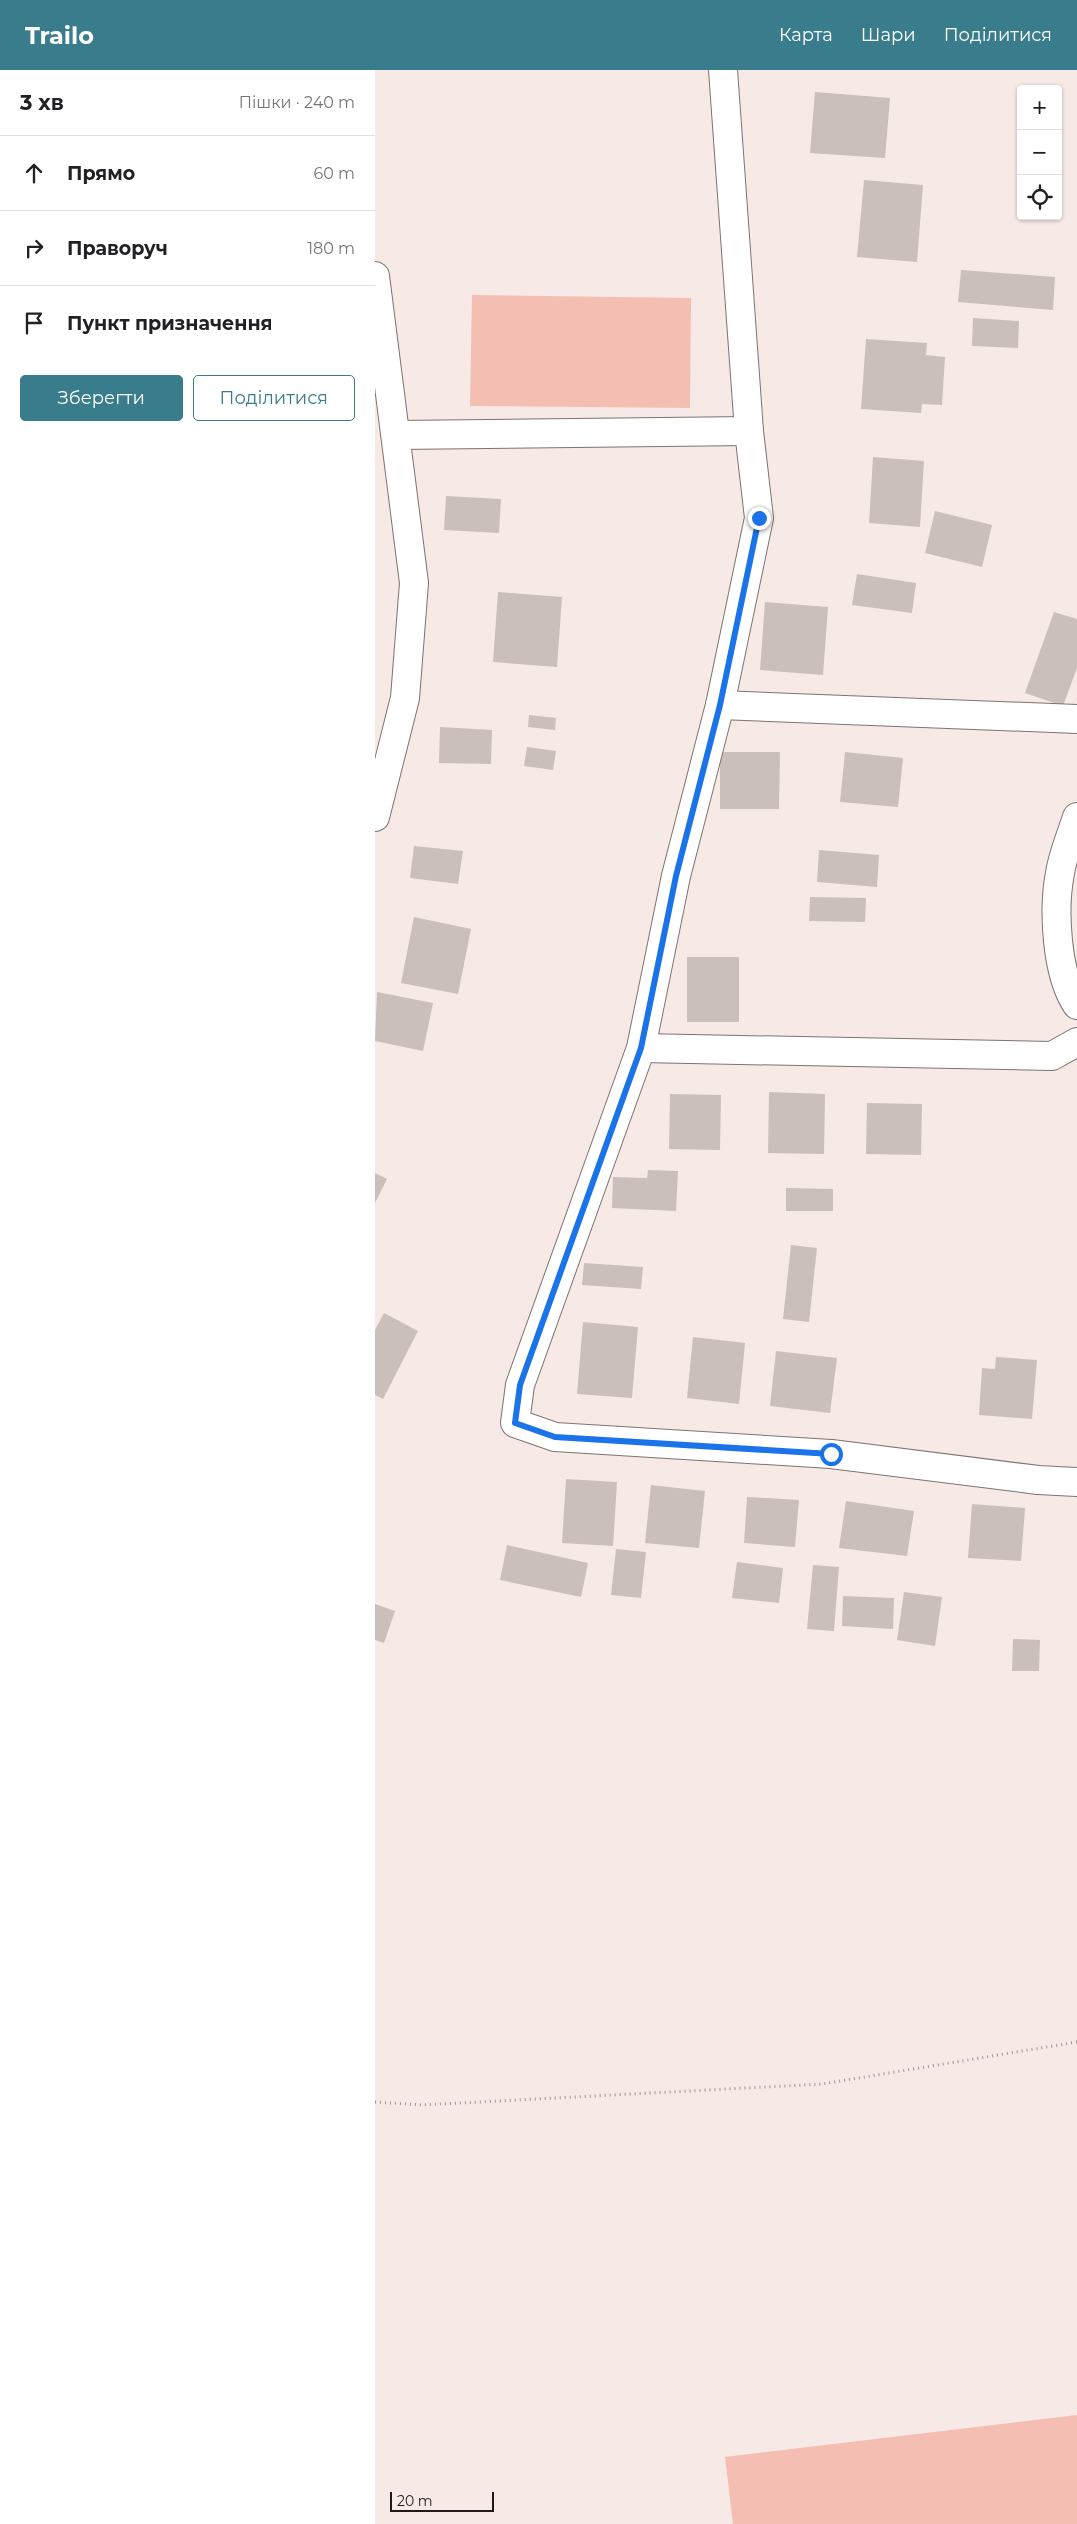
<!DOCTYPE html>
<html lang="uk">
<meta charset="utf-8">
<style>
body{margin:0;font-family:Montserrat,sans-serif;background:#f6f6f6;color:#202124}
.controls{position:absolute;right:15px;top:15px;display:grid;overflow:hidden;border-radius:5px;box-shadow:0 1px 4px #0004}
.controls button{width:45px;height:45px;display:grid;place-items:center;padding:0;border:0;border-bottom:1px solid #e0e0e0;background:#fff;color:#202124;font:25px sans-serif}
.scale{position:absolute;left:15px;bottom:12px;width:104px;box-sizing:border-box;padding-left:5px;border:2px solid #1f1a19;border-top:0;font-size:14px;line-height:18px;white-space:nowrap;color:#1f1a19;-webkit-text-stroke:4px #f6e9e6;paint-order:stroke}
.stop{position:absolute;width:15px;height:15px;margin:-11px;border:4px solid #1a73e8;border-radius:50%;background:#fff}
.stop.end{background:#1a73e8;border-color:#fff;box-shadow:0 1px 5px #0008}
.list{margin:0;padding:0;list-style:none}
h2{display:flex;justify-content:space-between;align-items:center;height:65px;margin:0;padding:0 20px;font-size:21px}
h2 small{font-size:16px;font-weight:400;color:#757577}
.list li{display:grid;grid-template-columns:32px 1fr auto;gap:15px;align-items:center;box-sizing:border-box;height:75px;padding:0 20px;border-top:1px solid #e0e0e0}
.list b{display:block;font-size:19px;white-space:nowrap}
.list em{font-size:16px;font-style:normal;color:#757577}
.actions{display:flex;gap:10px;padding:15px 20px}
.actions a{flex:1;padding:11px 0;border:1px solid #397d8c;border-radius:5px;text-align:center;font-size:18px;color:#397d8c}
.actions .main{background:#397d8c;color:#fff}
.icon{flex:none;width:28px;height:28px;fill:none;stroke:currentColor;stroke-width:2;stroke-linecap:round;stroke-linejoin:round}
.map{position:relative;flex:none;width:702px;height:2454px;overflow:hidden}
header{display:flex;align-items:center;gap:30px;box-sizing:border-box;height:70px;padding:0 25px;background:#397d8c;color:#fff}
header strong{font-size:24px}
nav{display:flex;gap:28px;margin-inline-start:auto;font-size:18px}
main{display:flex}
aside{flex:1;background:#fff}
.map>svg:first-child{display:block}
.green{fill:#f4bfb2}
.building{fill:#cbbfbc}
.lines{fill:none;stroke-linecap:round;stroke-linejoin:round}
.minor-casing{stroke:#7e7370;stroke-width:30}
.path{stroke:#9e9492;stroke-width:3;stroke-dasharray:1 4;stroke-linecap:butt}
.minor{stroke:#fff;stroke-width:28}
.route{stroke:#1a73e8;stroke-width:6}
</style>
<header>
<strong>Trailo</strong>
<nav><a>Карта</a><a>Шари</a><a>Поділитися</a></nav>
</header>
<main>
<aside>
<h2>3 хв<small>Пішки · 240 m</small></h2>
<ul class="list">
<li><svg class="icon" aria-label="ahead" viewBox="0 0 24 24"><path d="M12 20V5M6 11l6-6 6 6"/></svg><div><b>Прямо</b></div><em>60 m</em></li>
<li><svg class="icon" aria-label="right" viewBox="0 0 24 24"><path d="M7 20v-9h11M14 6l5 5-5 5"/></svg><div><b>Праворуч</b></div><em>180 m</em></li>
<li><svg class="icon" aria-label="arrive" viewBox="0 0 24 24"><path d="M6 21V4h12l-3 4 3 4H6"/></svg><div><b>Пункт призначення</b></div></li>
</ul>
<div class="actions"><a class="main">Зберегти</a><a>Поділитися</a></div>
</aside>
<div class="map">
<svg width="702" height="2454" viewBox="0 0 702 2454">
<rect width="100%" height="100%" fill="#f6e9e6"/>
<!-- green -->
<g class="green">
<polygon points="97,225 316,228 315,338 95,336"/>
<polygon points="702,2345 702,2454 358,2454 350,2387"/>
</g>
<!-- building -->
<g class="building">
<polygon points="440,22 515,28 510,88 435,83"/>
<polygon points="489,110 548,115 542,192 482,187"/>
<polygon points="586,200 680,207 678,240 583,232"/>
<polygon points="598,248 644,251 643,278 597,276"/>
<polygon points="491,269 552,273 551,285 570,287 567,335 547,334 546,343 486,339"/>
<polygon points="498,387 549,391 545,457 494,453"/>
<polygon points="71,426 126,429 124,463 69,460"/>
<polygon points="560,441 617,455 607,497 550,483"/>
<polygon points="482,504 541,513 537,543 477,535"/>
<polygon points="123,522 187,527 182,597 118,592"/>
<polygon points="390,532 453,537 448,605 385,600"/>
<polygon points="679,542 702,549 702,598 688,636 650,623"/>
<polygon points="154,645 181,648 180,660 153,657"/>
<polygon points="65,657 117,660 116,694 64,693"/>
<polygon points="152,677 181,681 178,700 149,696"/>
<polygon points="345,682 405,682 404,739 345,739"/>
<polygon points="470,682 528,688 523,737 465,732"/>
<polygon points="39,776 88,781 83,814 35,808"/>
<polygon points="444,780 504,785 502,817 442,812"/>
<polygon points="435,827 491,828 490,852 434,851"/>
<polygon points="39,847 96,859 83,924 26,913"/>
<rect x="312" y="887" width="52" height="65"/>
<polygon points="2,922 58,933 48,981 0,971"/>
<polygon points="394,1022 450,1024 449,1084 393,1083"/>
<polygon points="295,1024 346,1025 345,1080 294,1079"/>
<polygon points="492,1033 547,1034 546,1085 491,1084"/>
<polygon points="273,1100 303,1101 301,1141 237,1138 238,1107 272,1108"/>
<polygon points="0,1103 12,1109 0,1133"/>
<polygon points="411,1118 458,1119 458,1141 411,1141"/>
<polygon points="416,1175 442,1178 434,1252 408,1249"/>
<polygon points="209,1193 268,1197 266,1219 207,1215"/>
<polygon points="9,1243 43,1261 8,1329 0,1325 0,1260"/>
<polygon points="208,1252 263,1257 257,1328 202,1324"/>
<polygon points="318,1267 370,1273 364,1334 312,1328"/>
<polygon points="401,1281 462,1288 455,1343 395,1336"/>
<polygon points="621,1287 662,1290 657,1349 604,1345 607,1298 620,1299"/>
<polygon points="191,1409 242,1412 238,1476 187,1473"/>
<polygon points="276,1415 330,1421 324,1478 270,1473"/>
<polygon points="372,1427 424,1430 420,1477 369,1473"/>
<polygon points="471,1431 539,1441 532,1486 464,1478"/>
<polygon points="597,1434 650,1438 646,1491 593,1488"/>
<polygon points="132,1475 213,1493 206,1527 125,1510"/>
<polygon points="241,1479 271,1482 266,1528 236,1525"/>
<polygon points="362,1492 408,1498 404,1533 357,1528"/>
<polygon points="438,1495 464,1497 459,1561 432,1559"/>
<polygon points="529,1522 567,1527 560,1576 522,1570"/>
<polygon points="468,1526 519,1528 518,1559 467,1556"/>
<polygon points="0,1534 20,1541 9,1573 0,1570"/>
<polygon points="638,1569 665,1570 664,1601 637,1601"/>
</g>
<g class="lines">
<defs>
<g id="minor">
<polyline points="348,0 374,361 384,448 345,635 301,806 266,978 145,1315 140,1353 180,1367 456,1384 663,1410 702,1412"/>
<polyline points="0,206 39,513 30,628 0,747"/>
<polyline points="21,365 374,361"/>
<polyline points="345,635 702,649"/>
<path d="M 702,747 C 696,766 688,784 685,803 C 678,839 681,904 702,935"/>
<polyline points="266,978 677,986 702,972"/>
</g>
</defs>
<!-- minor casing -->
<use href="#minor" class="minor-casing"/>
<!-- path -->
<polyline class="path" points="0,2032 47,2035 447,2014 702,1972"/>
<!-- minor -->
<use href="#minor" class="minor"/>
</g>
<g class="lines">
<!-- route -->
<polyline class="route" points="384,448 345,635 301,806 266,978 145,1315 140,1353 180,1367 456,1384"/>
</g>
</svg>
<div class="controls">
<button>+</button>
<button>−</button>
<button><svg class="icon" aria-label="locate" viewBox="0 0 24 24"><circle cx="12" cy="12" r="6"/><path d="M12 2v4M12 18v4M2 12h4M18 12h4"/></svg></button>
</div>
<div class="scale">20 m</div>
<div class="stop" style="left:456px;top:1384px"></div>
<div class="stop end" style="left:384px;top:448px"></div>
</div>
</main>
